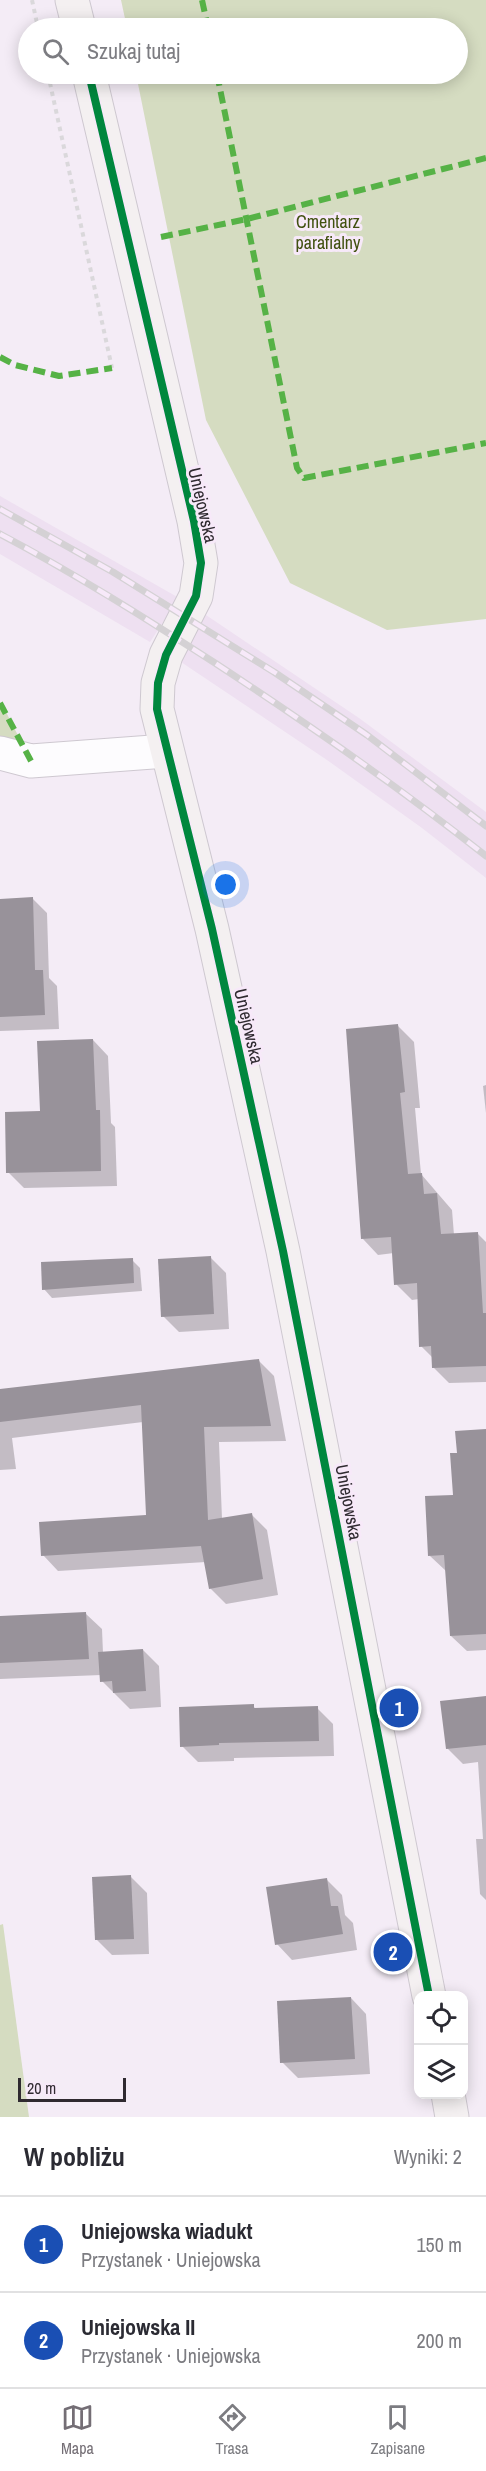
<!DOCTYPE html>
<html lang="pl">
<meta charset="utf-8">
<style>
body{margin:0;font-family:"Archivo Narrow",sans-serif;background:#f2f2f3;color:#2b2b33}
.controls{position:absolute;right:18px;bottom:18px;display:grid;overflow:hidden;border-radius:12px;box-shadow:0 3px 15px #0003}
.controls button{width:54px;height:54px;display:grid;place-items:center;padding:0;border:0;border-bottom:2px solid #e1e1e2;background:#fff;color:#2b2b33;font:30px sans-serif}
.scale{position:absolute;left:18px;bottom:15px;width:108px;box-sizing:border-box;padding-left:6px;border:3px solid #2f2a30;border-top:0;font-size:16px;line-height:21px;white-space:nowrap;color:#2f2a30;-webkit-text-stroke:4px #f7e9f9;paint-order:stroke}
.you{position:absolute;left:226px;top:885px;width:21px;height:21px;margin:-15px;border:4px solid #fff;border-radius:50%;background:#1a73e8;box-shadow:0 0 0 9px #1a73e833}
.badge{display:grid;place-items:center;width:39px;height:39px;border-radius:50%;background:#746e75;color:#fff;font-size:20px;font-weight:700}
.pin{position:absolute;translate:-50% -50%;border:3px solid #fff;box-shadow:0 2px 6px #0006}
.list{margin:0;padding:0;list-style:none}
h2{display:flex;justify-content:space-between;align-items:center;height:78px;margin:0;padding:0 24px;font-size:26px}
h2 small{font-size:20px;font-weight:400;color:#7c7c81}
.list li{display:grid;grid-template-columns:39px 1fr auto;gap:18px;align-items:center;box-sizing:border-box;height:96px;padding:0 24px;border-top:2px solid #e1e1e2}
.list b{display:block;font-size:22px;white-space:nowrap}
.list p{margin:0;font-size:20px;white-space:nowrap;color:#7c7c81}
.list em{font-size:20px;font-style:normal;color:#7c7c81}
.icon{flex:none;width:33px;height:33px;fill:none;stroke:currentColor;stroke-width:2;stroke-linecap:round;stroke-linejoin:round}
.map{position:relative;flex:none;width:486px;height:2117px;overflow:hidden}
.search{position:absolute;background:#fff;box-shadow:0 3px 15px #0003;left:18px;right:18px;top:18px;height:66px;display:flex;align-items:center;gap:15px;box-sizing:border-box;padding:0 21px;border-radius:33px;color:#7c7c81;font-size:22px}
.sheet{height:270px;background:#fff}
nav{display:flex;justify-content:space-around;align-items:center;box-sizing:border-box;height:84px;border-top:2px solid #e1e1e2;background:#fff;font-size:16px;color:#7c7c81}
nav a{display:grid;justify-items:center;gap:3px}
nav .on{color:#746e75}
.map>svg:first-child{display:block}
.built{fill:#eee0f1}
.green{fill:#d5dcc1}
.shadow{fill:#0003}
.building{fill:#98929a}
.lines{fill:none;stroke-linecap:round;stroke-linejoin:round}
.minor-casing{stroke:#cec8d0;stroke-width:35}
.secondary-casing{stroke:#cec8d0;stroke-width:35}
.path{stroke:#dad8db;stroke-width:4;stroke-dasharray:4.5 4.5;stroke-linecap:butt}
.minor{stroke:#fdfcfe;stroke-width:33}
.secondary{stroke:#f4f0f1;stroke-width:33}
.rail-casing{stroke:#d4d1d4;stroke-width:7}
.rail{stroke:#f7e9f9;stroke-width:4.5;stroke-dasharray:14;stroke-linecap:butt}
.quiet{stroke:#56b246;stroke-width:6;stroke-dasharray:12 6;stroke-linecap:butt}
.cycleway-casing{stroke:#f7e9f9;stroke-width:11}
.cycleway{stroke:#00873e;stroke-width:8}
.labels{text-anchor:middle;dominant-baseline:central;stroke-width:6;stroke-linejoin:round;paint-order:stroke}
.park-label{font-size:18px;fill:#415110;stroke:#f7e9f9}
.street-label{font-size:18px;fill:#2f2a30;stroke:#f7e9f9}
</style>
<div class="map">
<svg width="486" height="2117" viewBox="0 0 486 2117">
<rect width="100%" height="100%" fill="#f4ecf6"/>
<!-- built -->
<g class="built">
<polygon points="0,496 179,598 150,642 0,554"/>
<polygon points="203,613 359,718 486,812 486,878 422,828 327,760 175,658"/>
</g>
<!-- green -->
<g class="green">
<polygon points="121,0 486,0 486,619 387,630 290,583 206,420 136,74 458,74 458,28 127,28"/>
<polygon points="0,703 4,708 31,761 0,753"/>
<polygon points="3,1924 29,2117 0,2117 0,1925"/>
</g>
<!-- shadow -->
<g class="shadow">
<polygon points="33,899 47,913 49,978 57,986 59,1029 0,1031 0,900"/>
<polygon points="398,1026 414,1042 420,1108 415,1108 421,1174 452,1210 454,1235 477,1233 486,1242 486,1382 449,1383 433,1367 433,1358 421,1346 419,1299 412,1300 396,1284 394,1253 378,1255 363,1239"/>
<polygon points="93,1040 108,1056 111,1123 115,1127 117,1186 24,1188 8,1172 42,1113"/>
<polygon points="486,1085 486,1113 483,1086"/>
<polygon points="210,1257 226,1273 229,1329 179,1332 163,1316"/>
<polygon points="132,1260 140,1268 142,1291 52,1298 44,1289"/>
<polygon points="258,1360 274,1376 286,1441 219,1442 222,1519 251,1514 267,1530 278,1595 226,1604 210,1588 206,1562 58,1571 43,1555 147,1517 143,1422 12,1438 16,1469 0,1470 0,1391"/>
<polygon points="486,1431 486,1650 467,1651 451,1636 446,1571 430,1556 455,1497 458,1454"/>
<polygon points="86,1614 102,1629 103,1653 143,1650 159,1666 161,1707 130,1709 102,1681 101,1675 0,1679 0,1618"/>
<polygon points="486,1697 486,1900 480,1894 476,1839 483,1839 478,1762 463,1764 447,1748"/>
<polygon points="253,1706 256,1709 317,1708 333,1724 334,1756 234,1758 234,1761 198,1762 182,1746"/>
<polygon points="131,1877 147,1893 149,1954 112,1955 96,1939"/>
<polygon points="326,1879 342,1895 345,1915 353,1923 357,1950 292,1960 277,1944"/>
<polygon points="351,1998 366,2014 370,2074 298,2078 282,2062"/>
</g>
<!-- building -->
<g class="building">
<polygon points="33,897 35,970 43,970 45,1015 0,1017 0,899"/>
<polygon points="398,1024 405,1092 400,1093 408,1174 422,1173 424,1194 437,1193 441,1234 478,1232 483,1313 486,1313 486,1366 432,1368 431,1346 419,1347 417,1283 394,1285 391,1237 361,1239 346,1029"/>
<polygon points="93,1039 96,1110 100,1110 101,1171 6,1173 5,1112 40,1111 37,1041"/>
<polygon points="211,1256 214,1314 161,1317 158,1259"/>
<polygon points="133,1258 134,1283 42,1290 41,1262"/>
<polygon points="259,1359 271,1426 204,1427 208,1520 252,1513 263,1579 209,1589 201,1546 41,1556 39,1522 146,1515 141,1405 0,1422 0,1389"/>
<polygon points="486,1429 486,1634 450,1636 444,1555 428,1556 425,1496 453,1495 450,1453 457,1453 455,1431"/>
<polygon points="86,1612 89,1659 0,1663 0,1616"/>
<polygon points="143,1649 146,1691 113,1693 112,1681 100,1682 98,1652"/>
<polygon points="486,1696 486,1745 446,1749 440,1701"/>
<polygon points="254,1704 254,1708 318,1706 319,1741 219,1743 219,1745 180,1747 179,1707"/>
<polygon points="131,1875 134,1939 95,1940 92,1877"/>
<polygon points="327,1878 331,1906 338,1906 343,1934 275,1945 266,1887"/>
<polygon points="351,1997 355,2059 280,2063 277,2001"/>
</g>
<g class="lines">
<defs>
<polyline id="minor" points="0,753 31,761 166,751"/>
<g id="secondary">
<polyline points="72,0 79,28"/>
<polyline points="89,74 194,521 201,563 196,596 166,655 158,683 157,709 212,929 283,1251 429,1996"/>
<polyline points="448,2094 452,2117"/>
</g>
</defs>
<!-- minor casing -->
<use href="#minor" class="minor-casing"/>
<!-- secondary casing -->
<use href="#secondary" class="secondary-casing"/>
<!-- path -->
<g class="path">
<polyline points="32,0 38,28"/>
<polyline points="48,74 112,368"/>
</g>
<!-- minor -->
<use href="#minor" class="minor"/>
<!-- secondary -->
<use href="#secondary" class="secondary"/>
<defs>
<g id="rail">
<polyline points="0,509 113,572 274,672 367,735 486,826"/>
<path d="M 0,534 C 74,573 145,618 215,663 C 308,724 399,787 486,856"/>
</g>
</defs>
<!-- rail casing -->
<use href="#rail" class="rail-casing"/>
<!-- rail -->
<use href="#rail" class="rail"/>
<!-- quiet -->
<g class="quiet">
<polyline points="202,0 208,28"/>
<polyline points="217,74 297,468 304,478 486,443"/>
<polyline points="161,237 247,219 486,158"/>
<polyline points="0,357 15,365 59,376 112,368"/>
<polyline points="0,703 31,761"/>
</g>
<defs>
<polyline id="cycleway" points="89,74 194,521 201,563 196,596 166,655 158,683 157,709 212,929 283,1251 429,1996"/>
</defs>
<!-- cycleway casing -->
<use href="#cycleway" class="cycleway-casing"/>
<!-- cycleway -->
<use href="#cycleway" class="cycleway"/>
</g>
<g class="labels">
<!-- park labels -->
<g class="park-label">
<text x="328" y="221">Cmentarz<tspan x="328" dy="21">parafialny</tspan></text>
</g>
<!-- street labels -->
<g class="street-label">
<text transform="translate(203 505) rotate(77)">Uniejowska</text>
<text transform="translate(249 1026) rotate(77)">Uniejowska</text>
<text transform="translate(349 1502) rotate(79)">Uniejowska</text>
</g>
</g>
</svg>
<div class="controls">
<button><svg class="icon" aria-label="locate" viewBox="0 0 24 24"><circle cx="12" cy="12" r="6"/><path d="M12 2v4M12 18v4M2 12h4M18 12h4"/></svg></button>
<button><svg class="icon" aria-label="layers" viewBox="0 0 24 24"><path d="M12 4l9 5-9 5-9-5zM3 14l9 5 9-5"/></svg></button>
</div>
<div class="scale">20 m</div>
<div class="you"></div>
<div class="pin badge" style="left:399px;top:1708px;background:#1a4fb4">1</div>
<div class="pin badge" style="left:393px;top:1952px;background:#1a4fb4">2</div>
<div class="search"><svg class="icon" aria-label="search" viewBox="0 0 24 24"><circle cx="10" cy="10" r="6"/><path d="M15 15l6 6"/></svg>Szukaj tutaj</div>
</div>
<section class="sheet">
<h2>W pobliżu<small>Wyniki: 2</small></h2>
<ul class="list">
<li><span class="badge" style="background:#1a4fb4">1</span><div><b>Uniejowska wiadukt</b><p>Przystanek · Uniejowska</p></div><em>150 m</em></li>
<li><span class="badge" style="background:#1a4fb4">2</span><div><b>Uniejowska II</b><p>Przystanek · Uniejowska</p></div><em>200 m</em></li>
</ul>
</section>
<nav>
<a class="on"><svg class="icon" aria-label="map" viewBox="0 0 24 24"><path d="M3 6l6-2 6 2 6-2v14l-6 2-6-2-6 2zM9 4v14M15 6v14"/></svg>Mapa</a>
<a><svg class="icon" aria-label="directions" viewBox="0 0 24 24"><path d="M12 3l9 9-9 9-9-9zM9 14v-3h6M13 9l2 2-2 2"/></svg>Trasa</a>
<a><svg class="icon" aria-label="saved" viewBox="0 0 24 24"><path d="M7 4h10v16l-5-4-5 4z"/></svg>Zapisane</a>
</nav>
